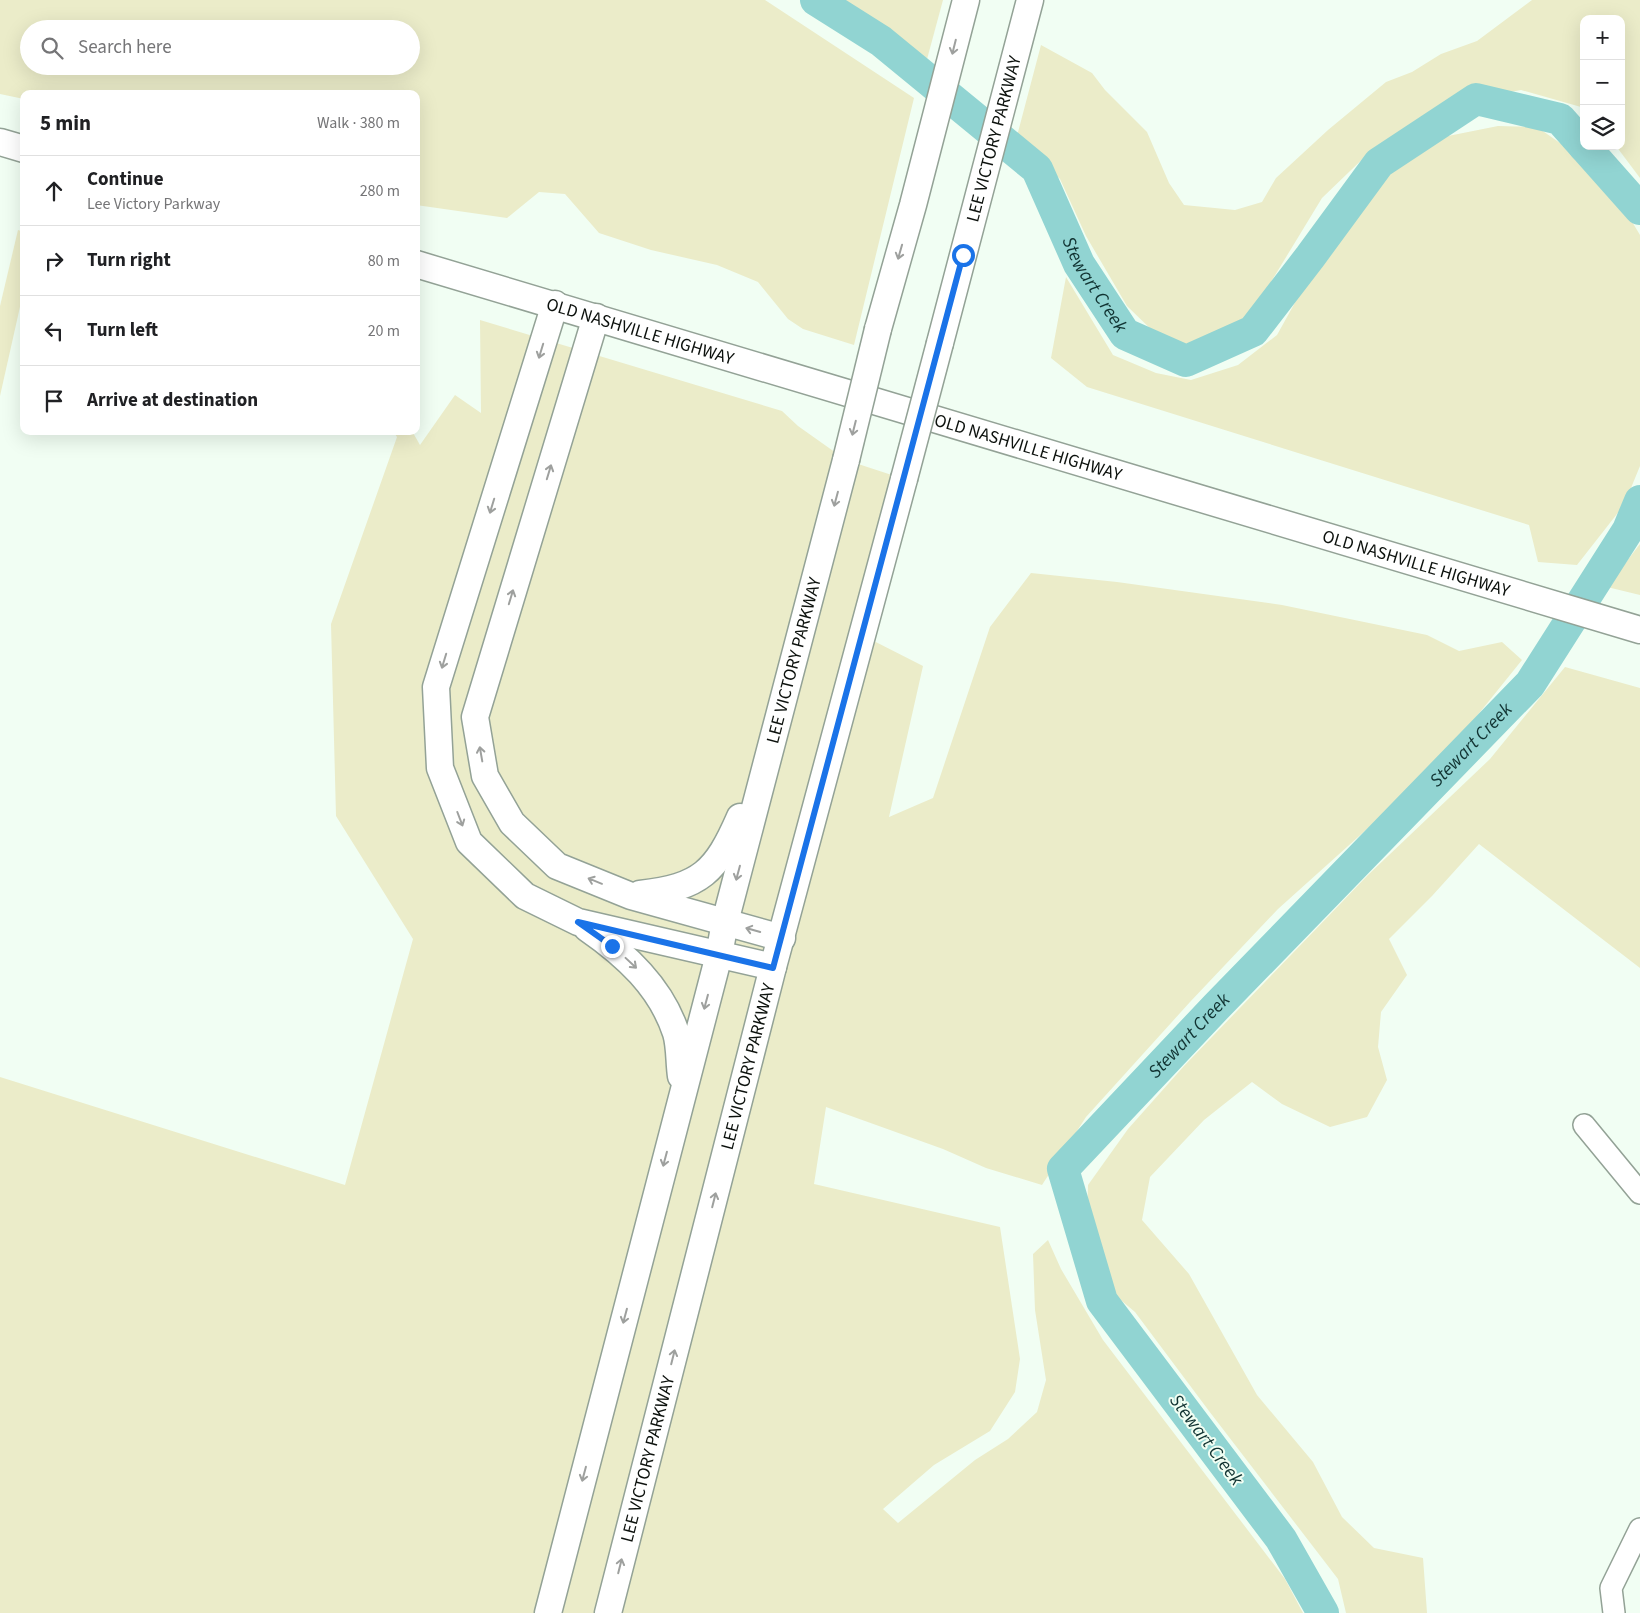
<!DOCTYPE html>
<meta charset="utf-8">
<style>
body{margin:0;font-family:"Source Sans 3",sans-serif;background:#f6f6f6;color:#202124}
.controls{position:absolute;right:15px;top:15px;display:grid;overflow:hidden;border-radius:10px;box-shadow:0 5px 20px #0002}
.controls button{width:45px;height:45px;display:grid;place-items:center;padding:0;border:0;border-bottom:1px solid #e0e0e0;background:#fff;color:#202124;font:25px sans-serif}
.stop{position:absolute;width:15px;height:15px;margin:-11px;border:4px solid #1a73e8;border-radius:50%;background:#fff}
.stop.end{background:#1a73e8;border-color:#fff;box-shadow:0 1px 5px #0008}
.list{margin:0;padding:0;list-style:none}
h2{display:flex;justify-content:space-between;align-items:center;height:65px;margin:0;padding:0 20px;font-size:21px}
h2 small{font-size:16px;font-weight:400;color:#757577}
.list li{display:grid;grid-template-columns:32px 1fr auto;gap:15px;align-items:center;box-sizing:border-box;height:70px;padding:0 20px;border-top:1px solid #e0e0e0}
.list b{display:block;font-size:19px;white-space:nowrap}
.list p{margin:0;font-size:16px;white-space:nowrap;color:#757577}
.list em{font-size:16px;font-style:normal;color:#757577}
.icon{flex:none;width:28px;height:28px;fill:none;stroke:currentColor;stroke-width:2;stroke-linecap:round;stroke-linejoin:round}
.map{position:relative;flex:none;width:1640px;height:1613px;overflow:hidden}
.search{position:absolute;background:#fff;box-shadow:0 5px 20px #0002;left:20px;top:20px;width:400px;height:55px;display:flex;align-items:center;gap:12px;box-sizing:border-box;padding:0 18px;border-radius:28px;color:#757577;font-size:19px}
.panel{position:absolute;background:#fff;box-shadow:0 5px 20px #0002;left:20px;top:90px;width:400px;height:345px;border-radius:10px}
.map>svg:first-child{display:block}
.green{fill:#ebecc9;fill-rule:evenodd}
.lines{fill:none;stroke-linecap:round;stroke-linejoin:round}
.river{stroke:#91d4d2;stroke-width:32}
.minor-casing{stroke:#93a296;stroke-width:24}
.major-casing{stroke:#93a296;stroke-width:29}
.minor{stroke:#fff;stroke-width:21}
.major{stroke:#fff;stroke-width:26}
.major-bridge-casing{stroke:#93a296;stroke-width:29;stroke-linecap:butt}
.major-bridge{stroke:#fff;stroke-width:26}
.oneway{stroke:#9ea09e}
.route{stroke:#1a73e8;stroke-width:6}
.labels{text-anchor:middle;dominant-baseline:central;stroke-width:4;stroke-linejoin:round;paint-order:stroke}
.street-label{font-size:18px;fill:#0c110d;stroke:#f1fef3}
.water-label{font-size:19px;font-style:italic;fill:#113332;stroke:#f1fef3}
</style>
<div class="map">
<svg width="1640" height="1613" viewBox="0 0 1640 1613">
<rect width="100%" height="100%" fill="#f1fef3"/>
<!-- green -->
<g class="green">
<path d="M 0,0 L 765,0 L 914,98 L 854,345 L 803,329 L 788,319 L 758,282 L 717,265 L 651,250 L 599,233 L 565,194 L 539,192 L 507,218 L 416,205 L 416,94 L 24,94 L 24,99 L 0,94 ZM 29,29 L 411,29 L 411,66 L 29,66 Z"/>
<polygon points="838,0 943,0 926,63"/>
<polygon points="1532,0 1640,0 1640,178 1616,146 1621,146 1621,19 1584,19 1584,111 1581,107 1521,90 1452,103 1375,147 1322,198 1246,323 1195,347 1160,338 1127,306 1086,236 1060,179 1017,136 1041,45 1092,73 1105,90 1147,132 1169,183 1184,205 1235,210 1262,202 1276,178 1328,130 1386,82 1412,72 1441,54 1477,41"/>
<polygon points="1498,126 1537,127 1583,159 1631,220 1640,235 1640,466 1624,505 1577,565 1538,562 1529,525 1087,387 1051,358 1066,277 1113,355 1156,373 1191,380 1238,365 1277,335 1302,290 1331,255 1359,203 1393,164 1438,138"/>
<polygon points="18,230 24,232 24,289 0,396 0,306"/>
<polygon points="480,320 782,411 798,426 846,460 904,479 862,635 923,666 889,817 933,798 990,627 1031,573 1117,582 1282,605 1427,635 1459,651 1502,642 1522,660 1472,722 1377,820 1278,909 1190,1002 1086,1117 1042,1185 986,1168 943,1149 826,1107 814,1184 1000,1227 1020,1359 1015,1392 990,1431 934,1465 883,1509 898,1523 975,1460 1008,1439 1037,1412 1046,1380 1035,1310 1033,1254 1048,1240 1061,1269 1103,1340 1285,1579 1303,1613 0,1613 0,1077 345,1185 413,939 336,816 331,624 397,437 393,431 412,431 420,445 455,395 481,413"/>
<polygon points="1640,544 1640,595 1607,587"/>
<polygon points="1565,667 1640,688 1640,968 1479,844 1432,896 1389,939 1407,975 1381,1012 1378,1047 1387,1080 1367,1117 1330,1127 1282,1104 1252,1082 1204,1120 1150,1177 1142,1220 1189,1274 1257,1395 1313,1462 1342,1517 1374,1548 1423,1558 1427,1613 1346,1613 1338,1579 1209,1411 1135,1312 1110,1291 1087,1225 1088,1185 1128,1129 1184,1066 1368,875 1490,759"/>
</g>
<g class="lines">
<!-- river -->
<g class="river">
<path id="s1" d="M 816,0 L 881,41 L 1037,169 L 1079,264 L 1125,334 L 1186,361 L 1253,331 L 1310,257 L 1379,163 L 1476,99 L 1560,119 L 1584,146"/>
<polyline points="1584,146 1640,209"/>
<path id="s2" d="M 1323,1613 L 1281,1539 L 1102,1301 L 1063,1169 L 1216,1007 L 1530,684 L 1628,530 L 1640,501"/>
</g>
<defs>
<g id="minor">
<polyline points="1584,1125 1640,1193"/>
<polyline points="1614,1613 1611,1588 1640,1529"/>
</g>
<g id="major">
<polyline points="0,142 24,149"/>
<path id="s3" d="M 416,264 L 1640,630"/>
<polyline points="555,304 436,687 440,768 469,842 525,896 578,922 773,967"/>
<polyline points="596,317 475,717 485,776 512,823 557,866 631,896 782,938"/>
<polyline points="878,329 913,205 966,0"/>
<path id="s4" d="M 940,343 L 1030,0"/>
<path d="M 640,894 C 701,887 716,872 740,817"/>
<path d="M 587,928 C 626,955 661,987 676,1033 C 680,1046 679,1063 681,1076"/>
<path id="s5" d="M 548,1613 L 719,955 L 725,922 L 846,460"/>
<path id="s6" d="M 608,1613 L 773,967 L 904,479"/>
</g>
</defs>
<!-- minor casing -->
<use href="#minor" class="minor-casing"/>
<!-- major casing -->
<use href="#major" class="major-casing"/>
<!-- minor -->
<use href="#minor" class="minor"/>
<!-- major -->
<use href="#major" class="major"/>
<defs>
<g id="major-bridge">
<polyline points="846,460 878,329"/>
<polyline points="904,479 940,343"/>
</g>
</defs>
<!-- major-bridge casing -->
<use href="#major-bridge" class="major-bridge-casing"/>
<!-- major-bridge -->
<use href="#major-bridge" class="major-bridge"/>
</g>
<!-- one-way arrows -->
<defs><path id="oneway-shaft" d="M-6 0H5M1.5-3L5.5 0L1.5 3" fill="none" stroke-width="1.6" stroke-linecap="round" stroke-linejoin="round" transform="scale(1.25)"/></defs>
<g class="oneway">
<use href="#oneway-shaft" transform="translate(954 47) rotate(104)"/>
<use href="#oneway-shaft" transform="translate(900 252) rotate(106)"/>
<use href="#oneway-shaft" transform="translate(541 351) rotate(107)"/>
<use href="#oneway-shaft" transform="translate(854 428) rotate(104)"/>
<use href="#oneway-shaft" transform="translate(549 472) rotate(-73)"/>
<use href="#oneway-shaft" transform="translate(836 499) rotate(105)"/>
<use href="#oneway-shaft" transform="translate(492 506) rotate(107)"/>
<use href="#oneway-shaft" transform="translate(511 597) rotate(-73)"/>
<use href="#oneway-shaft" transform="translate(444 661) rotate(107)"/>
<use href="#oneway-shaft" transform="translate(481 754) rotate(-100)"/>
<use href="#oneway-shaft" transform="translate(460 819) rotate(69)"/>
<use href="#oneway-shaft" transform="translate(738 873) rotate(105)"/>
<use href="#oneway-shaft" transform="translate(595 881) rotate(-158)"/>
<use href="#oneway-shaft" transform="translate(753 930) rotate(-164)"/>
<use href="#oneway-shaft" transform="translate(631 963) rotate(43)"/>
<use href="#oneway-shaft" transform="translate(706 1002) rotate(105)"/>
<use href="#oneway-shaft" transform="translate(665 1159) rotate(105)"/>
<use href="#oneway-shaft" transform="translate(714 1200) rotate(-76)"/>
<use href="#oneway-shaft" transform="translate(625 1316) rotate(105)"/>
<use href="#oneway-shaft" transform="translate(673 1357) rotate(-76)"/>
<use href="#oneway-shaft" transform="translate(584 1474) rotate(105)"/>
<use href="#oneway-shaft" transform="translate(620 1566) rotate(-76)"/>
</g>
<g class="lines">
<!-- route -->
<polyline class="route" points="612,946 578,922 773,968 963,255"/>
</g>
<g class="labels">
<!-- street labels -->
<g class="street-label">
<text stroke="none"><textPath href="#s4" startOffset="211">LEE VICTORY PARKWAY</textPath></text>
<text stroke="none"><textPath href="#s3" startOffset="234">OLD NASHVILLE HIGHWAY</textPath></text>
<text stroke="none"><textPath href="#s3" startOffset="639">OLD NASHVILLE HIGHWAY</textPath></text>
<text stroke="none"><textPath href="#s3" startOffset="1044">OLD NASHVILLE HIGHWAY</textPath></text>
<text stroke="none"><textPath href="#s5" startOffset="984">LEE VICTORY PARKWAY</textPath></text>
<text stroke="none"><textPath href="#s6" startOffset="564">LEE VICTORY PARKWAY</textPath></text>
<text stroke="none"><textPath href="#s6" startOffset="159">LEE VICTORY PARKWAY</textPath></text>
</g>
<!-- water labels -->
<g class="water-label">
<text stroke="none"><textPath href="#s1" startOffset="408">Stewart Creek</textPath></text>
<text stroke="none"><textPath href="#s2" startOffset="1109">Stewart Creek</textPath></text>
<text stroke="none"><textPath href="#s2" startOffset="704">Stewart Creek</textPath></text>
<text transform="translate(1206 1440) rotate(53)">Stewart Creek</text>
</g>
</g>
</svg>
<div class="controls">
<button>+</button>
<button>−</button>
<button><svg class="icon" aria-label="layers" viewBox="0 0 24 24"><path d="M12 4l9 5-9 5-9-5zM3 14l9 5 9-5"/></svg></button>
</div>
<div class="stop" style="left:963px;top:255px"></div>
<div class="stop end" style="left:612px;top:946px"></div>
<div class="search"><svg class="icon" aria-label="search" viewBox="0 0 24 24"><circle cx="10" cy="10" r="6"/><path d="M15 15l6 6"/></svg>Search here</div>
<section class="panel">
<h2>5 min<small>Walk · 380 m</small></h2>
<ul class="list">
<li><svg class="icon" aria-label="ahead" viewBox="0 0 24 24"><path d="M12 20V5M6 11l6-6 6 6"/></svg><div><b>Continue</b><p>Lee Victory Parkway</p></div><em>280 m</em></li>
<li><svg class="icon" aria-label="right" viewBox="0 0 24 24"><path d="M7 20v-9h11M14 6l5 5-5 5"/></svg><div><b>Turn right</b></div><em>80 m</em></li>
<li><svg class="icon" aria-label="left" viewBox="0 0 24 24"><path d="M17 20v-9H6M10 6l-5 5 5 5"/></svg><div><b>Turn left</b></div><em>20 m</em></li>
<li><svg class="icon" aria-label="arrive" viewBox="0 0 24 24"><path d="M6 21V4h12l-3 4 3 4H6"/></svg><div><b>Arrive at destination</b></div></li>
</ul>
</section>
</div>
